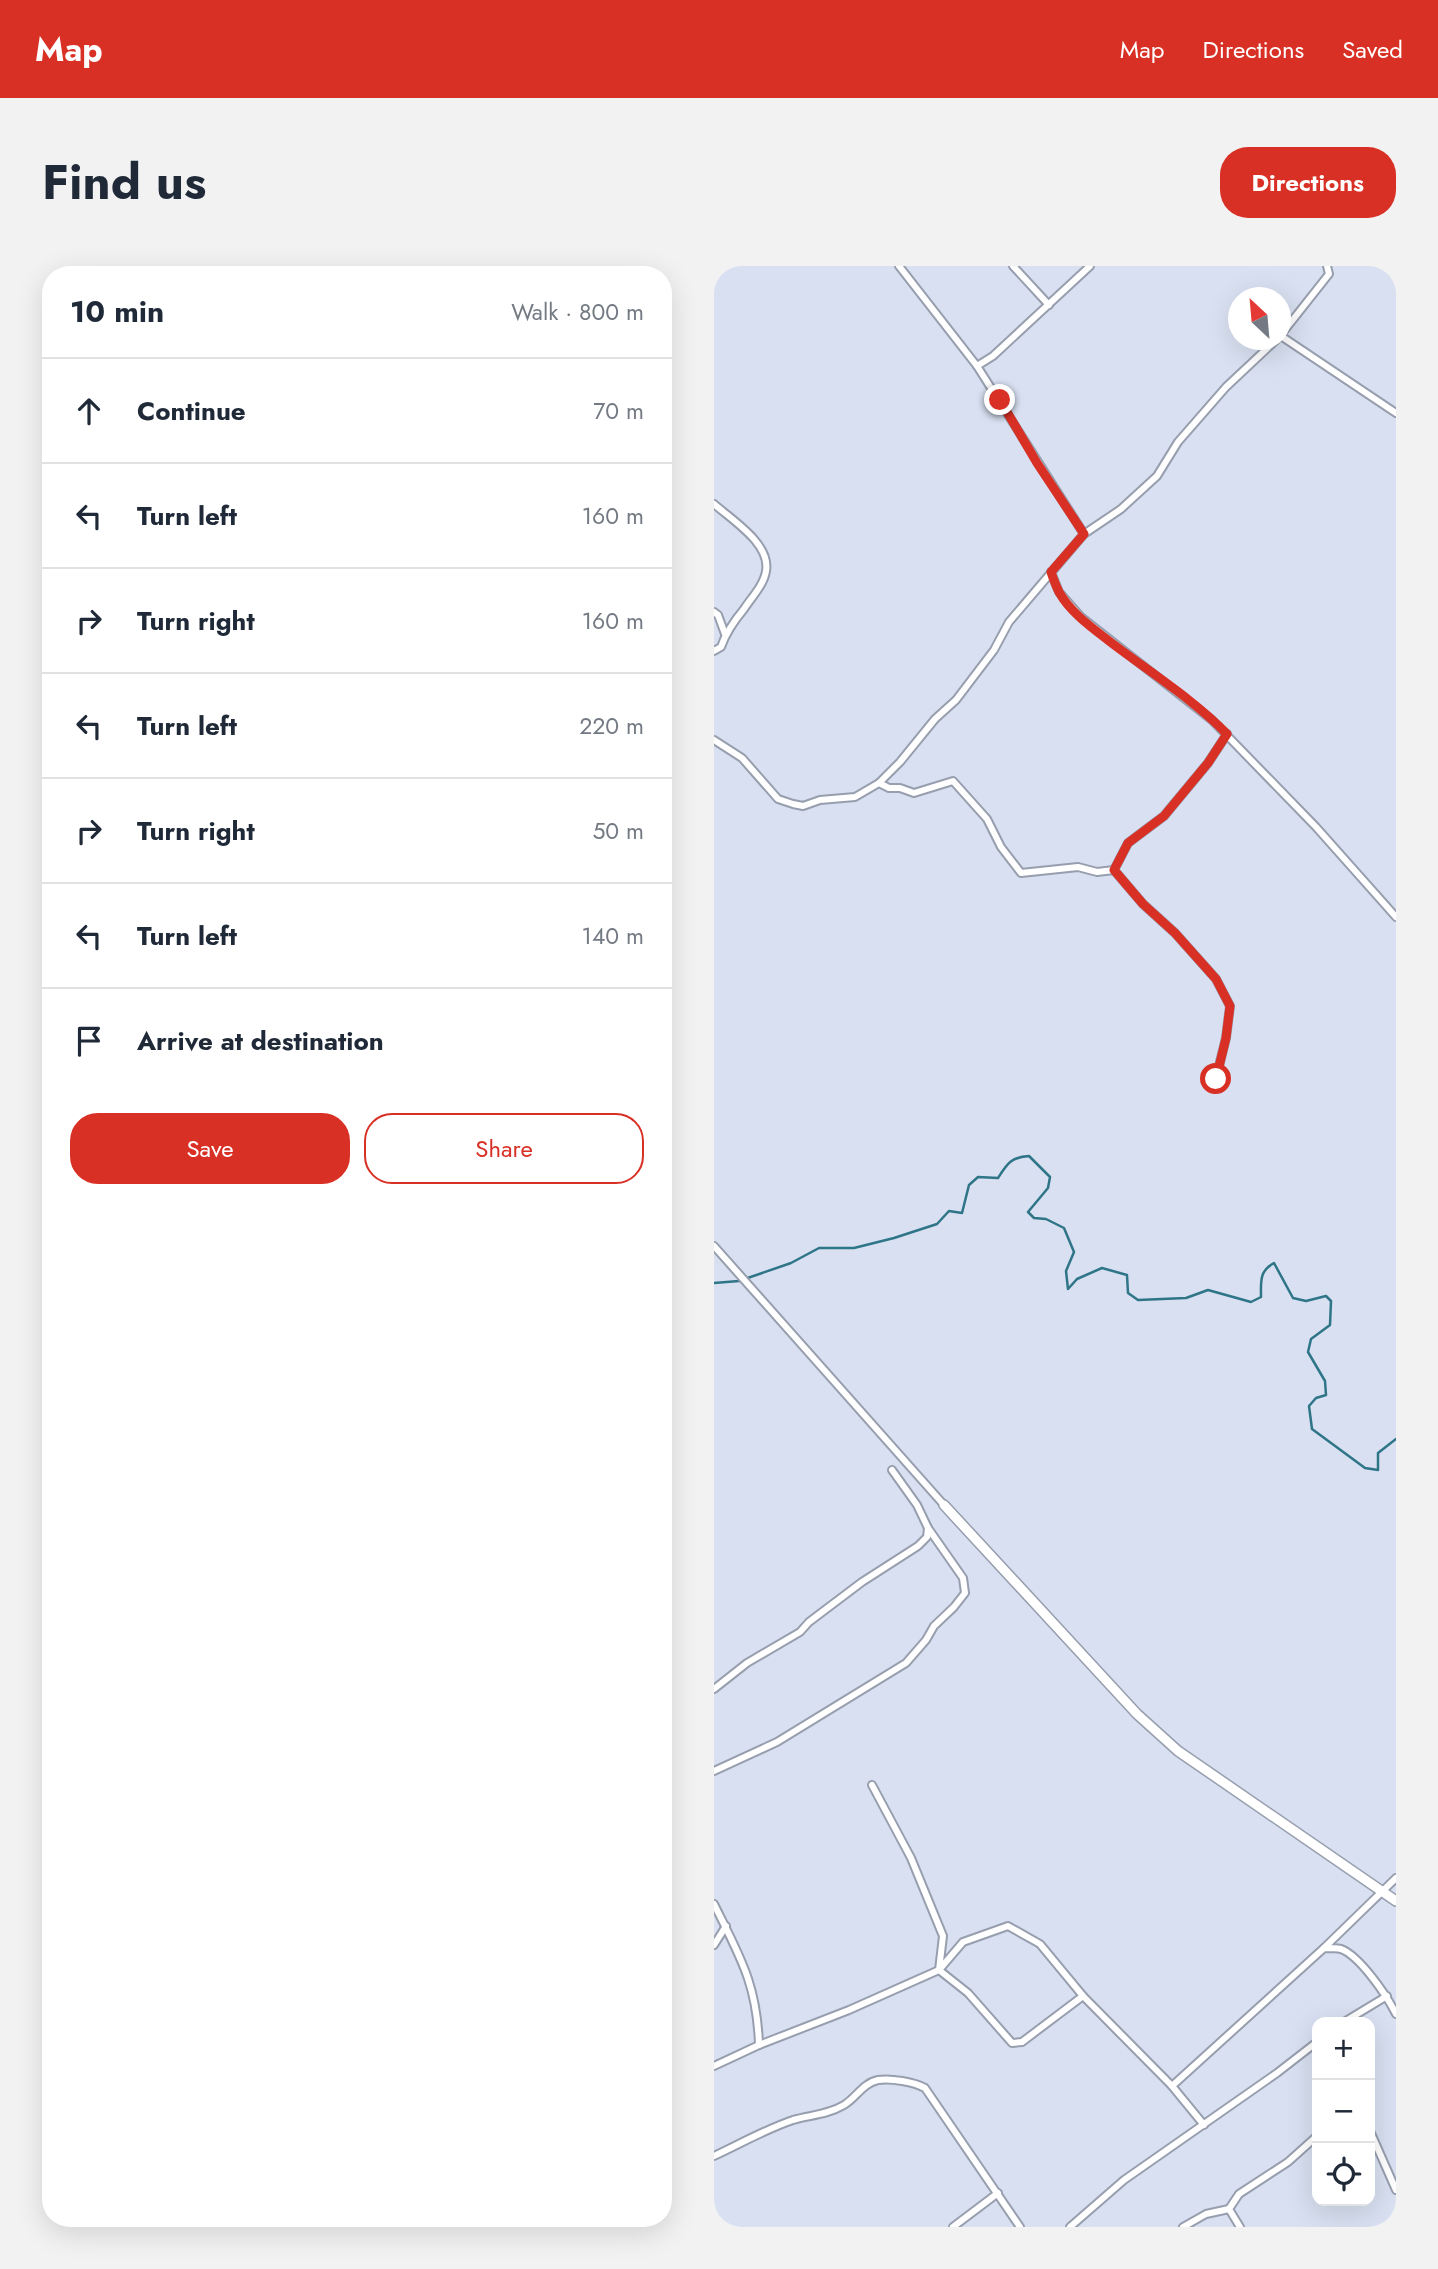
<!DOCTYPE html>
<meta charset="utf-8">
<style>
body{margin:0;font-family:Jost,sans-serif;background:#f2f2f3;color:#1f2937}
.controls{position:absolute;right:21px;bottom:21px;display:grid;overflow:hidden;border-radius:14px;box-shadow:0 7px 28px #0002}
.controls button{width:63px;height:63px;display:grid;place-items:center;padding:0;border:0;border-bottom:2px solid #e0e1e3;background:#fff;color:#1f2937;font:35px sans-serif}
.compass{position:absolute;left:514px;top:21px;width:63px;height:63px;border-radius:50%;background:#fff;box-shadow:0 7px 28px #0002;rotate:334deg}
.stop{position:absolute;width:21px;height:21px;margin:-16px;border:5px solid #d93025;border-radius:50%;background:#fff}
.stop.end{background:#d93025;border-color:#fff;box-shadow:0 2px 7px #0008}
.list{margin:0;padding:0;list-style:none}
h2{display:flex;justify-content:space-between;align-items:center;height:91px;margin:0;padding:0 28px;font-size:30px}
h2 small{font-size:23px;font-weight:400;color:#747a83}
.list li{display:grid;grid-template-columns:46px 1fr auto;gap:21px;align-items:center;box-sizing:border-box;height:105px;padding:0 28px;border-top:2px solid #e0e1e3}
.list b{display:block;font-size:26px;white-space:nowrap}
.list em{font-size:23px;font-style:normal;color:#747a83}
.actions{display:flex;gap:14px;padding:21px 28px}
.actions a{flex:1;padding:16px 0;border:2px solid #d93025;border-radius:28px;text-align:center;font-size:24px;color:#d93025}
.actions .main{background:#d93025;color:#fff}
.icon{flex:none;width:38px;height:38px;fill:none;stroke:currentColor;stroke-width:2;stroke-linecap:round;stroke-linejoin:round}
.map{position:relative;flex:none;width:682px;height:1961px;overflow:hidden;border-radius:28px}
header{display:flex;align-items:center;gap:42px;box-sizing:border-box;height:98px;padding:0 35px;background:#d93025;color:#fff}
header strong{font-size:33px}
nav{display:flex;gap:38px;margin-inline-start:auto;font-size:24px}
.intro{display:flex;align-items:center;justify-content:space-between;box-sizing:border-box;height:168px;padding:0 42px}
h1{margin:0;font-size:49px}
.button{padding:18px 32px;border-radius:28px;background:#d93025;color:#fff;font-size:24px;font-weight:700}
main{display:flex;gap:42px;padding:0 42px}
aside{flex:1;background:#fff;border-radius:28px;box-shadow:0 7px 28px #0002}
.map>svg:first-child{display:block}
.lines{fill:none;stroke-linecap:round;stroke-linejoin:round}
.stream{stroke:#2f7588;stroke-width:2.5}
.street-casing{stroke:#979eae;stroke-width:10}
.secondary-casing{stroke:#979eae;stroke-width:12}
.street{stroke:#fff;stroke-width:6}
.secondary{stroke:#fff;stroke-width:9}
.route{stroke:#d93025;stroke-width:9}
</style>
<header>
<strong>Map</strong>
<nav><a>Map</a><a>Directions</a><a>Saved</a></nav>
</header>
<div class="intro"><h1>Find us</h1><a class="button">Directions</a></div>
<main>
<aside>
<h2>10 min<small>Walk · 800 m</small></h2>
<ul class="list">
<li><svg class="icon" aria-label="ahead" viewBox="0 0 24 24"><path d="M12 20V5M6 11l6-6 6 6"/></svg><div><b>Continue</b></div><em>70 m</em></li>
<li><svg class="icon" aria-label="left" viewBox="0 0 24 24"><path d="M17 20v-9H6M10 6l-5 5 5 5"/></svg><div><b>Turn left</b></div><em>160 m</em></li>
<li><svg class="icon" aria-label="right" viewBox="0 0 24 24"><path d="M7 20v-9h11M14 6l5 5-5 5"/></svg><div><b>Turn right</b></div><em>160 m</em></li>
<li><svg class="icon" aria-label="left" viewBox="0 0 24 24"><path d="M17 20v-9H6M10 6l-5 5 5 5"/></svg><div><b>Turn left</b></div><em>220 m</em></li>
<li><svg class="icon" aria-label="right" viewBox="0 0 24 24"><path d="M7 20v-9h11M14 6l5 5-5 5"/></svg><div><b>Turn right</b></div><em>50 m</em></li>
<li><svg class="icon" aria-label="left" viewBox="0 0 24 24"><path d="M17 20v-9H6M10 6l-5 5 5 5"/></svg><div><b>Turn left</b></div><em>140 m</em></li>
<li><svg class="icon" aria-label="arrive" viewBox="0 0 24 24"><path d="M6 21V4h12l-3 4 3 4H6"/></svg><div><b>Arrive at destination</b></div></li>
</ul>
<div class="actions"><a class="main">Save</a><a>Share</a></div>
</aside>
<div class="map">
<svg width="682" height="1961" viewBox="0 0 682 1961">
<rect width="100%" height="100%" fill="#d8e0f1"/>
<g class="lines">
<!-- stream -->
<path class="stream" d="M 0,1017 L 25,1015 L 77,997 L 105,982 L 140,982 L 180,972 L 223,958 L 235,945 L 248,947 L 255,919 L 264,911 L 284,912 C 293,898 297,891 315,890 L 336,911 L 334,922 L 314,946 L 320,952 L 332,953 L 350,962 L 360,986 L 352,1005 L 354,1023 L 363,1013 L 388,1002 L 413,1009 L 414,1027 L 424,1034 L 472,1032 L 494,1024 L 537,1036 L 547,1031 C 547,1016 545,1005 560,997 L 579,1032 L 592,1035 L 612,1030 L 617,1035 L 616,1059 L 597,1073 L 594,1086 L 611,1115 L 612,1129 L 602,1132 L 595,1140 L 598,1163 L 651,1202 L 664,1204 L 664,1187 L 682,1173"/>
<defs>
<g id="street">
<polyline points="185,0 263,100 370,268"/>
<polyline points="299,0 335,39"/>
<polyline points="566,70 615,8 613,0"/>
<polyline points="567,70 682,147"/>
<polyline points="263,100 279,90 376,0"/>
<path d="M 0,238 C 18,254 57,278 52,305 C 50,319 37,332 30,343 C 20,355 12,366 7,381 L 0,385"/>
<polyline points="337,306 345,326 367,351 498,454 602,561 682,651"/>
<polyline points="0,346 4,349 11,368"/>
<polyline points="0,474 28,492 64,533 79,538 89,540 106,534 141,531 165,517 175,522 186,522 200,527 239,515 273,553 287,581 307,607 364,601 383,606 400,604 429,638 461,667 502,713 516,740 512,772 502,812"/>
<polyline points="165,517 186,496 221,453 242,434 280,384 295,356 370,268 407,243 443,210 464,176 512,121 562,74"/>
<polyline points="400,604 414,577 450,550 494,497 513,468"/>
<polyline points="0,980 230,1239"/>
<polyline points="0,1423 33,1397 86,1366 95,1356 148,1316 204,1280 213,1271 214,1262 203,1239 178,1204"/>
<polyline points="0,1505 63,1476 192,1397 212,1374 220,1360 240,1341 251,1327 249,1312 214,1262"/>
<polyline points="158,1519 197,1592 229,1670 225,1704 254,1727 298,1777 308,1776 369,1730"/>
<path d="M 0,1638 C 26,1691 43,1718 45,1779"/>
<polyline points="0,1679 12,1660"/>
<polyline points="610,1682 682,1612"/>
<polyline points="630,1756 673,1730"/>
<polyline points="0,1800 45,1779 135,1744 225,1704 249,1676 294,1660 326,1678 369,1730 458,1820 490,1859"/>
<path d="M 458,1820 L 610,1682 C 615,1682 622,1682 627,1683 C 646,1690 673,1730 682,1748"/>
<polyline points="656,1865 682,1924"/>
<path d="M 0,1890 C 26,1878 52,1863 79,1854 C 96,1849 113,1849 130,1839 C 142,1832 149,1817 164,1814 C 177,1812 200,1816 211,1822 L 306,1961"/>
<polyline points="239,1961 284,1927"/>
<polyline points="356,1961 410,1914 563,1807 603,1776"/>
<polyline points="469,1961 492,1948 515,1943"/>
<polyline points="526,1961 515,1943 525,1928 574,1896 603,1870"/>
</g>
<polyline id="secondary" points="230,1239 423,1448 464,1485 682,1635"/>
</defs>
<!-- street casing -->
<use href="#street" class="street-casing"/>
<!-- secondary casing -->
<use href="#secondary" class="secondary-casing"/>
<!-- street -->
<use href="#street" class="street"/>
<!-- secondary -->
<use href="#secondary" class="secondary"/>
</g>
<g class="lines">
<!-- route -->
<path class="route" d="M 286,134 L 323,197 L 370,268 L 337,306 C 339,312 342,320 345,326 C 356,346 377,361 395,375 C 434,405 478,432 513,468 L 494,497 L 450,550 L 414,577 L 400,604 L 429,638 L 461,667 L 502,713 L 516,740 L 512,772 L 502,813"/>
</g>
</svg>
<div class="controls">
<button>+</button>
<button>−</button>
<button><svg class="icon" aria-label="locate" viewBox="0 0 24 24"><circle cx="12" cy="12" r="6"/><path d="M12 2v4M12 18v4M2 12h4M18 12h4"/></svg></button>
</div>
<svg class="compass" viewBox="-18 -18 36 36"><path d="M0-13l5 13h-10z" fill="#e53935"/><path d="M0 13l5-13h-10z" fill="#747a83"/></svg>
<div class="stop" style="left:502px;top:813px"></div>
<div class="stop end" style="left:286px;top:134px"></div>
</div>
</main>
